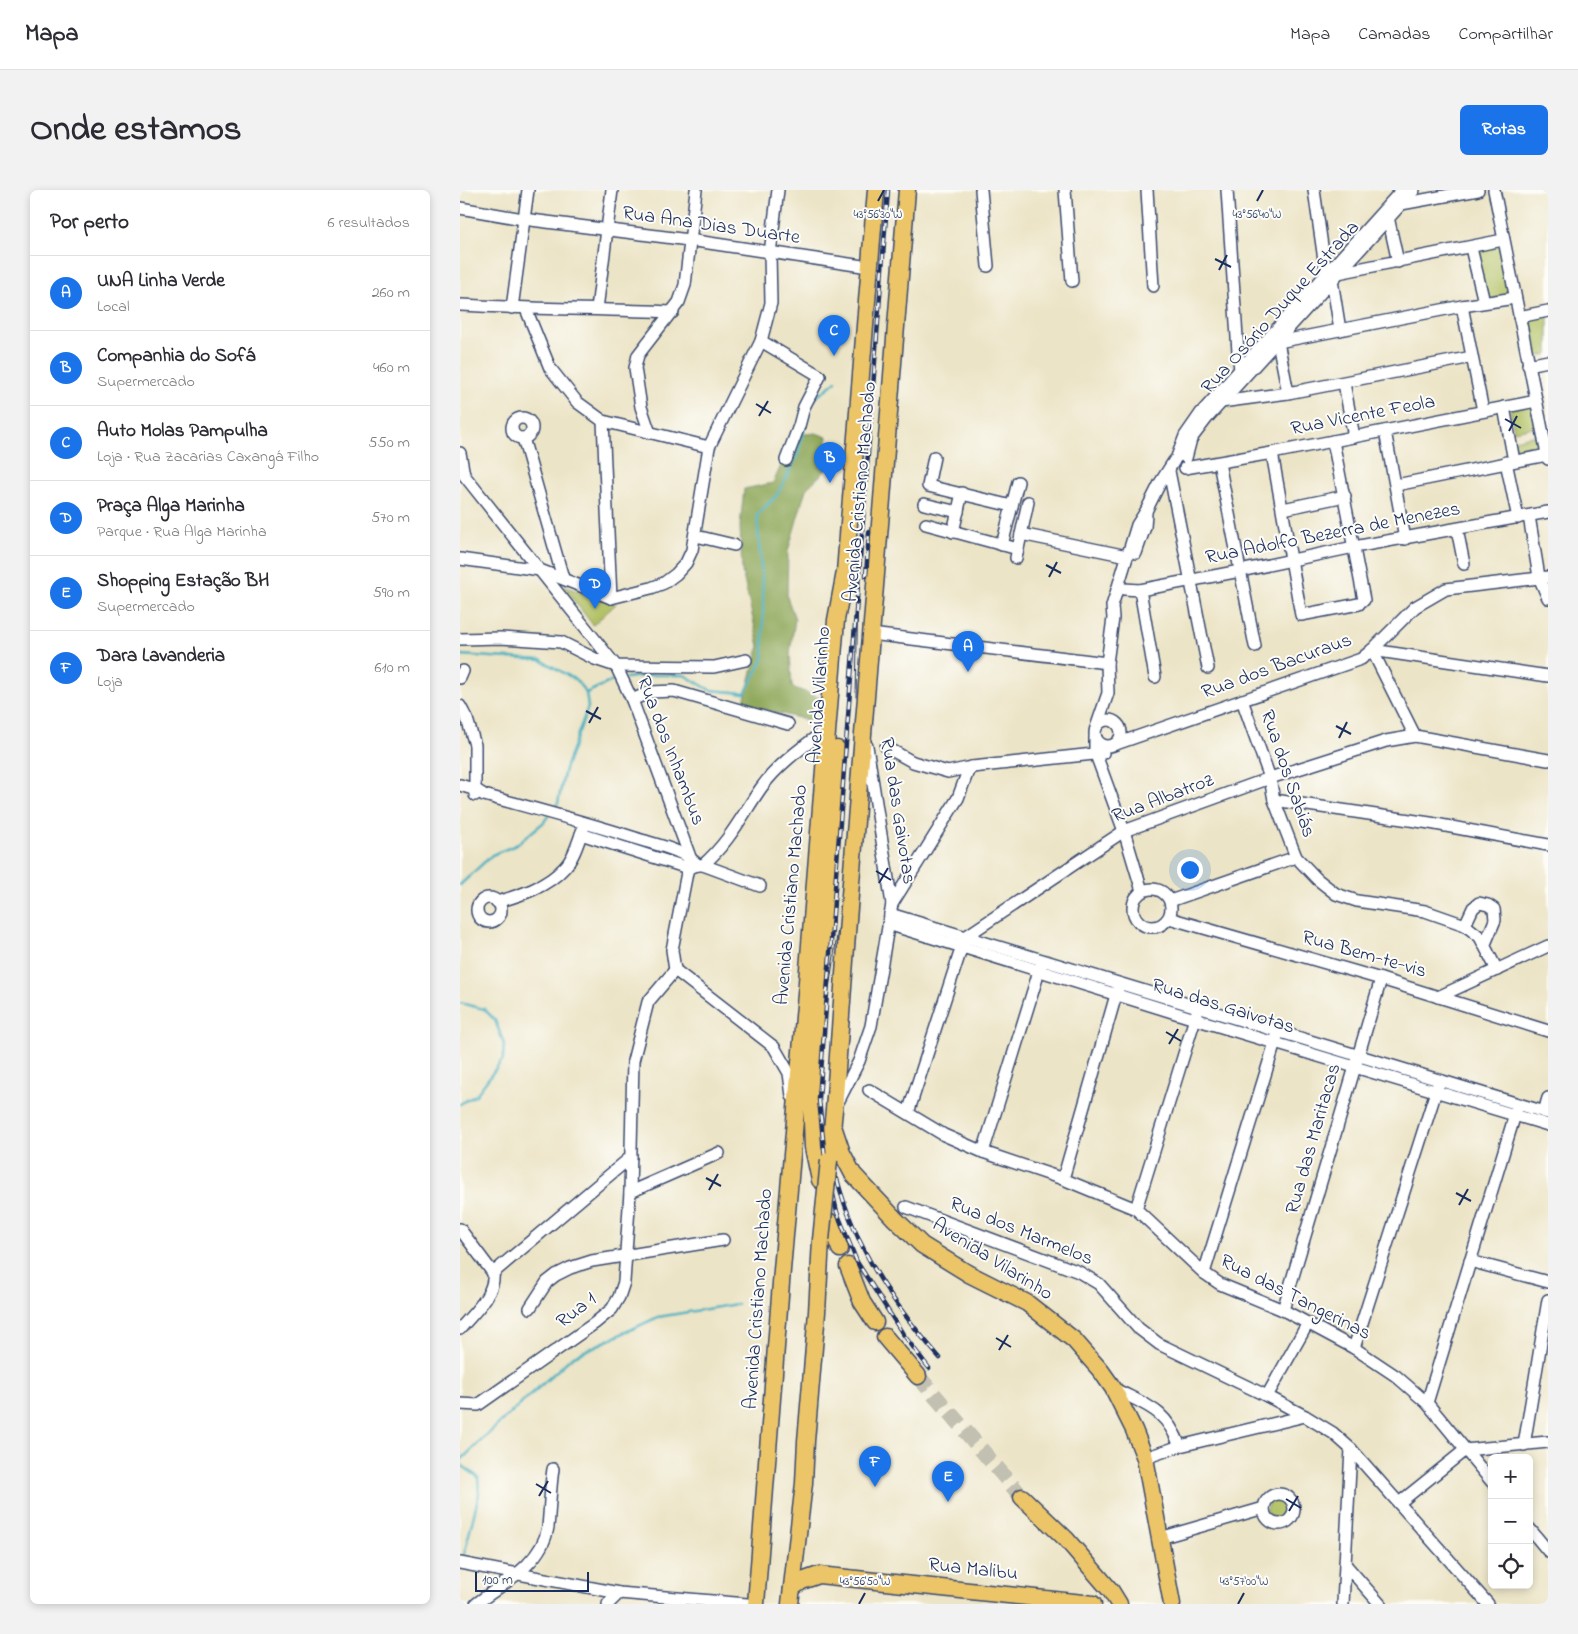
<!DOCTYPE html>
<html lang="pt">
<meta charset="utf-8">
<style>
body{margin:0;font-family:"Indie Flower",sans-serif;background:#f2f2f3;color:#2b2b33}
.controls{position:absolute;right:15px;bottom:15px;display:grid;overflow:hidden;border-radius:8px;box-shadow:0 2px 8px #0003}
.controls button{width:45px;height:45px;display:grid;place-items:center;padding:0;border:0;border-bottom:1px solid #e1e1e2;background:#fff;color:#2b2b33;font:25px sans-serif}
.scale{position:absolute;left:15px;bottom:12px;width:114px;box-sizing:border-box;padding-left:5px;border:2px solid #1b2f5e;border-top:0;font-size:14px;line-height:18px;white-space:nowrap;color:#1b2f5e;-webkit-text-stroke:4px #fdfcf7;paint-order:stroke}
.you{position:absolute;left:729px;top:679px;width:18px;height:18px;margin:-12px;border:4px solid #fff;border-radius:50%;background:#1a73e8;box-shadow:0 0 0 8px #1a73e833}
.badge{display:grid;place-items:center;width:32px;height:32px;border-radius:50%;background:#1a73e8;color:#fff;font-size:16px;font-weight:700}
.pin{position:absolute;translate:-50% -41px;filter:drop-shadow(0 1px 2px #0008)}
.pin::after{content:'';position:absolute;top:26px;width:18px;height:15px;background:inherit;clip-path:polygon(0 0,100% 0,50% 100%)}
.list{margin:0;padding:0;list-style:none}
h2{display:flex;justify-content:space-between;align-items:center;height:65px;margin:0;padding:0 20px;font-size:21px}
h2 small{font-size:16px;font-weight:400;color:#7c7c81}
.list li{display:grid;grid-template-columns:32px 1fr auto;gap:15px;align-items:center;box-sizing:border-box;height:75px;padding:0 20px;border-top:1px solid #e1e1e2}
.list b{display:block;font-size:19px;white-space:nowrap}
.list p{margin:0;font-size:16px;white-space:nowrap;color:#7c7c81}
.list em{font-size:16px;font-style:normal;color:#7c7c81}
.icon{flex:none;width:28px;height:28px;fill:none;stroke:currentColor;stroke-width:2;stroke-linecap:round;stroke-linejoin:round}
.map{position:relative;flex:none;width:1088px;height:1414px;overflow:hidden;border-radius:8px}
header{display:flex;align-items:center;gap:30px;box-sizing:border-box;height:70px;padding:0 25px;background:#fff;border-bottom:1px solid #e1e1e2}
header strong{font-size:24px}
nav{display:flex;gap:28px;margin-inline-start:auto;font-size:18px}
.intro{display:flex;align-items:center;justify-content:space-between;box-sizing:border-box;height:120px;padding:0 30px}
h1{margin:0;font-size:35px}
.button{padding:12px 22px;border-radius:8px;background:#1a73e8;color:#fff;font-size:18px;font-weight:700}
main{display:flex;gap:30px;padding:0 30px}
aside{flex:1;background:#fff;border-radius:8px;box-shadow:0 2px 8px #0003}
.map>svg:first-child{display:block}
.green{fill:#b0bf61;stroke:#667760}
.forest{fill:#8ca657;stroke:#546a5a}
.lines{fill:none;stroke-linecap:round;stroke-linejoin:round}
.stream{stroke:#44b0c2;stroke-width:2.5}
.highway-tunnel{stroke:#c2c0b1;stroke-width:16;stroke-dasharray:16 8;stroke-linecap:butt}
.minor-casing{stroke:#3a4a6e;stroke-width:14}
.highway-casing{stroke:#3a4a6e;stroke-width:19}
.minor{stroke:#fff;stroke-width:11}
.highway{stroke:#ecc569;stroke-width:16}
.tram{stroke:#1b2f5e;stroke-width:1}
.rail-casing{stroke:#1b2f5e;stroke-width:4.5}
.rail{stroke:#fdfcf7;stroke-width:2.5;stroke-dasharray:8;stroke-linecap:butt}
.highway-bridge-casing{stroke:#3a4a6e;stroke-width:19;stroke-linecap:butt}
.highway-bridge{stroke:#ecc569;stroke-width:16}
.ticks{fill:none;stroke:#1b2f5e;stroke-width:2}
.labels{text-anchor:middle;dominant-baseline:central;stroke-width:4;stroke-linejoin:round;paint-order:stroke}
.street-label{font-size:20px;fill:#1b2f5e;stroke:#fdfcf7}
.ticks-label{font-size:12px;text-anchor:middle;fill:#1b2f5e;stroke:#fdfcf7;stroke-width:4;stroke-linejoin:round;paint-order:stroke}
</style>
<header>
<strong>Mapa</strong>
<nav><a>Mapa</a><a>Camadas</a><a>Compartilhar</a></nav>
</header>
<div class="intro"><h1>Onde estamos</h1><a class="button">Rotas</a></div>
<main>
<aside>
<h2>Por perto<small>6 resultados</small></h2>
<ul class="list">
<li><span class="badge">A</span><div><b>UNA Linha Verde</b><p>Local</p></div><em>260 m</em></li>
<li><span class="badge">B</span><div><b>Companhia do Sofá</b><p>Supermercado</p></div><em>460 m</em></li>
<li><span class="badge">C</span><div><b>Auto Molas Pampulha</b><p>Loja · Rua Zacarias Caxangá Filho</p></div><em>550 m</em></li>
<li><span class="badge">D</span><div><b>Praça Alga Marinha</b><p>Parque · Rua Alga Marinha</p></div><em>570 m</em></li>
<li><span class="badge">E</span><div><b>Shopping Estação BH</b><p>Supermercado</p></div><em>590 m</em></li>
<li><span class="badge">F</span><div><b>Dara Lavanderia</b><p>Loja</p></div><em>610 m</em></li>
</ul>
</aside>
<div class="map">
<svg width="1088" height="1414" viewBox="0 0 1088 1414">
<rect width="100%" height="100%" fill="#fdfcf7"/>
<filter id="ink" filterUnits="userSpaceOnUse"><feTurbulence type="fractalNoise" baseFrequency=".02" numOctaves="2"/><feDisplacementMap in="SourceGraphic" scale="10" xChannelSelector="R" yChannelSelector="G"/><feConvolveMatrix kernelMatrix="1 2 1 2 8 2 1 2 1" color-interpolation-filters="sRGB"/></filter>
<filter id="wash" filterUnits="userSpaceOnUse"><feTurbulence type="fractalNoise" baseFrequency=".0096" numOctaves="4" result="noise"/><feDisplacementMap in="SourceGraphic" scale="20" xChannelSelector="R" yChannelSelector="G"/><feGaussianBlur stdDeviation="1.12" result="paint"/><feColorMatrix in="noise" values="0 0 0 0 0 0 0 0 0 0 0 0 0 0 0 0 0 1.4 0 .05"/><feComposite in="paint" operator="in"/></filter>
<g filter="url(#wash)">
<rect width="100%" height="100%" fill="#ece4c6"/>
<!-- green -->
<g class="green">
<polygon points="1040,55 1051,105 1027,110 1016,60"/>
<polygon points="1088,125 1088,164 1074,167 1067,129"/>
<polygon points="1075,214 1079,236 1054,241 1050,219"/>
<polygon points="1081,244 1085,263 1057,267 1054,250"/>
<polygon points="103,396 156,414 133,435"/>
<circle cx="819" cy="1318" r="12"/>
</g>
<!-- forest -->
<polygon class="forest" points="356,243 367,247 369,277 346,299 328,361 327,407 335,429 330,463 332,497 360,508 362,514 348,530 283,515 299,456 282,381 280,336 284,299 313,293 335,245"/>
<g class="lines">
<!-- stream -->
<g class="stream">
<polyline points="0,465 81,470 116,490 126,503 128,517 105,579 98,613 93,619"/>
<polyline points="166,488 190,485 224,485 250,500 285,503 303,470 303,403 297,325 317,305 337,267 352,211 376,191"/>
<polyline points="126,503 152,491 158,490"/>
<polyline points="0,695 32,665 56,655 84,632 88,626"/>
<polyline points="0,813 24,819 35,830 44,854 43,869 16,905 0,914"/>
<polyline points="0,1271 31,1241 112,1167 198,1127 277,1114"/>
<polyline points="0,1274 18,1287 19,1304 3,1369"/>
</g>
</g>
</g>
<g filter="url(#ink)">
<g class="lines">
<!-- highway-tunnel -->
<polyline class="highway-tunnel" points="458,1186 562,1307"/>
<defs>
<g id="minor">
<polyline points="521,0 528,76"/>
<polyline points="605,0 612,91"/>
<polyline points="687,0 693,96"/>
<polyline points="767,0 778,162 780,179 783,182"/>
<polyline points="854,0 866,84 869,87"/>
<polyline points="1034,0 1088,269"/>
<polyline points="941,14 1018,0"/>
<polyline points="0,18 63,29 229,50 409,77"/>
<polyline points="926,25 928,27 938,72"/>
<polyline points="1011,58 1024,112"/>
<polyline points="878,83 1043,50"/>
<polyline points="872,90 880,140"/>
<path d="M 0,115 C 71,119 142,119 213,122"/>
<polyline points="1002,116 1023,221"/>
<polyline points="52,118 68,0"/>
<polyline points="66,119 90,178 117,212 143,231 249,257"/>
<polyline points="137,119 152,0"/>
<polyline points="1059,127 1088,121"/>
<polyline points="301,151 360,186 344,217 339,236 326,270"/>
<polyline points="818,152 1002,116 1055,108"/>
<polyline points="818,152 828,203"/>
<polyline points="1068,175 1088,171"/>
<polyline points="884,193 894,247"/>
<polyline points="759,210 761,212 828,203 1012,167"/>
<polyline points="1044,217 1054,271"/>
<circle cx="62" cy="238" r="10"/>
<polyline points="143,231 151,408"/>
<polyline points="925,241 945,349"/>
<polyline points="190,243 181,217 175,178 178,165 219,112 225,95 236,0"/>
<polyline points="63,248 103,388"/>
<polyline points="873,251 904,410"/>
<polyline points="0,263 4,285 156,476 172,510 230,667 212,760 215,780"/>
<polyline points="812,263 841,425 899,414"/>
<polyline points="474,267 468,296 552,316"/>
<polyline points="717,267 725,246 741,223 942,0"/>
<polyline points="726,268 731,249 747,228 954,0"/>
<polyline points="1046,272 1058,328"/>
<polyline points="759,273 795,456"/>
<polyline points="725,278 812,263 1076,211"/>
<polyline points="709,281 748,478"/>
<polyline points="936,295 1087,265"/>
<polyline points="464,314 498,322"/>
<polyline points="823,319 885,306"/>
<polyline points="1069,326 1079,387 1088,408"/>
<polyline points="466,334 558,359"/>
<polyline points="997,339 1004,374"/>
<polyline points="493,342 502,303"/>
<polyline points="561,344 667,366"/>
<polyline points="236,346 274,355"/>
<polyline points="542,355 558,292"/>
<polyline points="676,363 685,337 686,323"/>
<polyline points="556,368 568,312"/>
<polyline points="0,369 80,380 151,408 191,398 204,393 216,384 226,373 232,360 249,257 301,151 311,113 310,63 318,0"/>
<polyline points="664,399 680,400 780,381 894,357 1088,322"/>
<polyline points="680,400 695,487"/>
<polyline points="411,444 647,473"/>
<polyline points="0,449 41,448 101,452 135,469 156,476 254,477 286,470"/>
<polyline points="912,460 1088,486"/>
<polyline points="912,460 955,546"/>
<polyline points="0,488 3,481"/>
<polyline points="172,510 190,502 214,501 328,534"/>
<polyline points="782,510 810,588 814,610 836,667 857,689 876,704 897,711 965,721 1005,735 1020,747 1037,780"/>
<polyline points="0,516 7,529 15,555 15,605"/>
<circle cx="648" cy="543" r="13"/>
<polyline points="637,535 648,503 647,473 653,428 652,416 677,335 686,321 700,293 714,271"/>
<polyline points="635,547 635,562 664,641 682,701"/>
<polyline points="656,554 901,469 912,460 955,417 986,399 1088,387"/>
<polyline points="407,556 432,714"/>
<polyline points="426,557 453,572 488,582 512,577 643,563"/>
<path d="M 0,595 L 16,600 L 24,605 C 75,619 125,632 175,648 C 196,655 222,659 238,675"/>
<polyline points="814,610 970,633 1088,655"/>
<polyline points="121,644 228,678 238,675 243,675 300,696"/>
<path d="M 243,675 C 270,651 281,627 301,598 C 318,574 344,556 367,539"/>
<circle cx="692" cy="718" r="19"/>
<circle cx="29" cy="720" r="12"/>
<polyline points="710,711 836,667"/>
<path d="M 37,712 C 61,705 87,697 104,678 C 114,668 118,652 123,639"/>
<polyline points="430,724 1088,923"/>
<polyline points="709,728 921,789 1088,841"/>
<polyline points="428,734 735,829 1088,935"/>
<polyline points="1005,735 1013,718 1019,713 1028,715 1034,719 1035,730 1025,754"/>
<polyline points="215,780 314,857 329,883 332,906"/>
<polyline points="978,807 1088,756"/>
<polyline points="409,900 484,945 523,962 603,989 676,1019 744,1083 760,1094 823,1120 894,1158 936,1186 967,1213 1032,1292"/>
<polyline points="377,914 399,871 411,836 432,714 498,608 508,581 512,577"/>
<polyline points="1084,922 1088,908"/>
<polyline points="448,923 505,747 664,641 810,588 926,551 955,546 1088,570"/>
<polyline points="523,962 581,775"/>
<polyline points="603,989 658,798"/>
<polyline points="170,1002 259,963"/>
<polyline points="446,1017 619,1082 639,1094 678,1138 699,1154 807,1206 845,1226 873,1243 891,1259 1028,1414"/>
<polyline points="676,1019 737,822"/>
<polyline points="0,1039 33,1083"/>
<polyline points="1010,1071 1088,1092"/>
<polyline points="744,1083 817,846"/>
<polyline points="70,1118 87,1092 96,1085 110,1078 132,1071 263,1050"/>
<polyline points="823,1120 921,789"/>
<path d="M 0,1139 C 12,1124 36,1104 33,1083 L 171,967"/>
<polyline points="894,1158 978,895"/>
<path d="M 653,1198 C 687,1216 705,1218 720,1256"/>
<polyline points="807,1206 848,1133"/>
<polyline points="967,1213 1057,918"/>
<polyline points="0,1214 18,1215 135,1133 152,1119 159,1107 164,1092 170,1002 173,871 188,812 215,780"/>
<polyline points="1064,1255 1088,1110"/>
<polyline points="1005,1260 1088,1252"/>
<polyline points="685,1268 720,1256 845,1226"/>
<circle cx="819" cy="1319" r="15"/>
<polyline points="939,1313 1005,1260"/>
<polyline points="1069,1338 1088,1361"/>
<polyline points="700,1348 804,1318"/>
<polyline points="0,1373 159,1403 287,1414"/>
<polyline points="885,1374 920,1414"/>
<path d="M 16,1414 C 42,1394 82,1374 88,1337 C 90,1318 90,1299 93,1279"/>
<polyline points="148,1414 159,1403"/>
<polyline points="883,1414 891,1259"/>
</g>
<g id="highway">
<polyline points="374,939 382,963 393,984 435,1029 462,1055 509,1084 567,1113 614,1150 641,1181 653,1198 674,1240 685,1268 712,1414"/>
<polyline points="369,970 374,920 388,730 447,0"/>
<polyline points="360,990 353,957 351,906 377,559"/>
<polyline points="370,1032 380,1059"/>
<polyline points="388,1076 402,1112 415,1132"/>
<polyline points="425,1147 458,1186"/>
<polyline points="562,1307 606,1349 651,1401 659,1414"/>
<polyline points="332,1398 342,1391 359,1385 633,1414"/>
<polyline points="296,1414 322,1080 347,792 376,430 385,382 416,0"/>
<polyline points="330,1414 344,1293 346,1251 357,1122 361,1050"/>
</g>
</defs>
<!-- minor casing -->
<use href="#minor" class="minor-casing"/>
<!-- highway casing -->
<use href="#highway" class="highway-casing"/>
<!-- minor -->
<use href="#minor" class="minor"/>
<!-- highway -->
<use href="#highway" class="highway"/>
<!-- tram -->
<g class="tram">
<polyline points="396,507 398,396"/>
<polyline points="367,812 378,739"/>
</g>
<defs>
<g id="rail">
<polyline points="428,0 359,909 365,969 377,1022 397,1072 443,1144 469,1178"/>
<polyline points="406,386 409,342"/>
<path d="M 377,989 C 396,1060 432,1113 480,1168"/>
</g>
</defs>
<!-- rail casing -->
<use href="#rail" class="rail-casing"/>
<!-- rail -->
<use href="#rail" class="rail"/>
<defs>
<polyline id="highway-bridge" points="361,1050 369,970"/>
</defs>
<!-- highway-bridge casing -->
<use href="#highway-bridge" class="highway-bridge-casing"/>
<!-- highway-bridge -->
<use href="#highway-bridge" class="highway-bridge"/>
</g>
</g>
<!-- ticks -->
<path class="ticks" d="M 418,11 L 424,0M 797,11 L 803,0M 755,69 L 771,77M 759,80 L 767,65M 296,214 L 311,223M 299,226 L 308,211M 1045,229 L 1061,238M 1049,241 L 1057,226M 586,375 L 601,383M 589,387 L 597,372M 126,521 L 141,529M 129,533 L 138,517M 876,536 L 891,544M 879,548 L 887,532M 416,681 L 431,690M 419,693 L 428,678M 706,842 L 721,851M 709,854 L 718,839M 246,988 L 261,996M 249,1000 L 258,984M 996,1003 L 1011,1011M 999,1015 L 1008,999M 536,1148 L 551,1157M 539,1160 L 548,1145M 76,1294 L 91,1303M 79,1306 L 88,1291M 826,1309 L 841,1318M 829,1321 L 838,1306M 399,1414 L 405,1403M 778,1414 L 784,1403"/>
<g class="labels">
<!-- street labels -->
<g class="street-label">
<text transform="translate(251 36) rotate(8)">Rua Ana Dias Duarte</text>
<text transform="translate(821 118) rotate(-48)">Rua Osório Duque Estrada</text>
<text transform="translate(903 226) rotate(-11)">Rua Vicente Feola</text>
<text transform="translate(401 302) rotate(-85)">Avenida Cristiano Machado</text>
<text transform="translate(873 344) rotate(-11)">Rua Adolfo Bezerra de Menezes</text>
<text transform="translate(817 477) rotate(-20)">Rua dos Bacuraus</text>
<text transform="translate(360 505) rotate(-86)">Avenida Vilarinho</text>
<text transform="translate(210 561) rotate(69)">Rua dos Inhambus</text>
<text transform="translate(827 584) rotate(71)">Rua dos Sabiás</text>
<text transform="translate(703 609) rotate(-21)">Rua Albatroz</text>
<text transform="translate(437 621) rotate(81)">Rua das Gaivotas</text>
<text transform="translate(332 705) rotate(-85)">Avenida Cristiano Machado</text>
<text transform="translate(904 765) rotate(16)">Rua Bem-te-vis</text>
<text transform="translate(763 817) rotate(17)">Rua das Gaivotas</text>
<text transform="translate(854 949) rotate(-74)">Rua das Maritacas</text>
<text transform="translate(561 1042) rotate(22)">Rua dos Marmelos</text>
<text transform="translate(532 1070) rotate(32)">Avenida Vilarinho</text>
<text transform="translate(835 1108) rotate(27)">Rua das Tangerinas</text>
<text transform="translate(299 1109) rotate(-86)">Avenida Cristiano Machado</text>
<text transform="translate(117 1121) rotate(-38)">Rua 1</text>
<text transform="translate(513 1380) rotate(6)">Rua Malibu</text>
</g>
</g>
<g class="ticks-label">
<text x="418" y="28">43°56'30"W</text>
<text x="797" y="28">43°56'40"W</text>
<text x="405" y="1395">43°56'50"W</text>
<text x="784" y="1395">43°57'00"W</text>
</g>
</svg>
<div class="controls">
<button>+</button>
<button>−</button>
<button><svg class="icon" aria-label="locate" viewBox="0 0 24 24"><circle cx="12" cy="12" r="6"/><path d="M12 2v4M12 18v4M2 12h4M18 12h4"/></svg></button>
</div>
<div class="scale">100 m</div>
<div class="you"></div>
<div class="pin badge" style="left:508px;top:482px">A</div>
<div class="pin badge" style="left:370px;top:293px">B</div>
<div class="pin badge" style="left:374px;top:166px">C</div>
<div class="pin badge" style="left:135px;top:419px">D</div>
<div class="pin badge" style="left:488px;top:1312px">E</div>
<div class="pin badge" style="left:415px;top:1297px">F</div>
</div>
</main>
